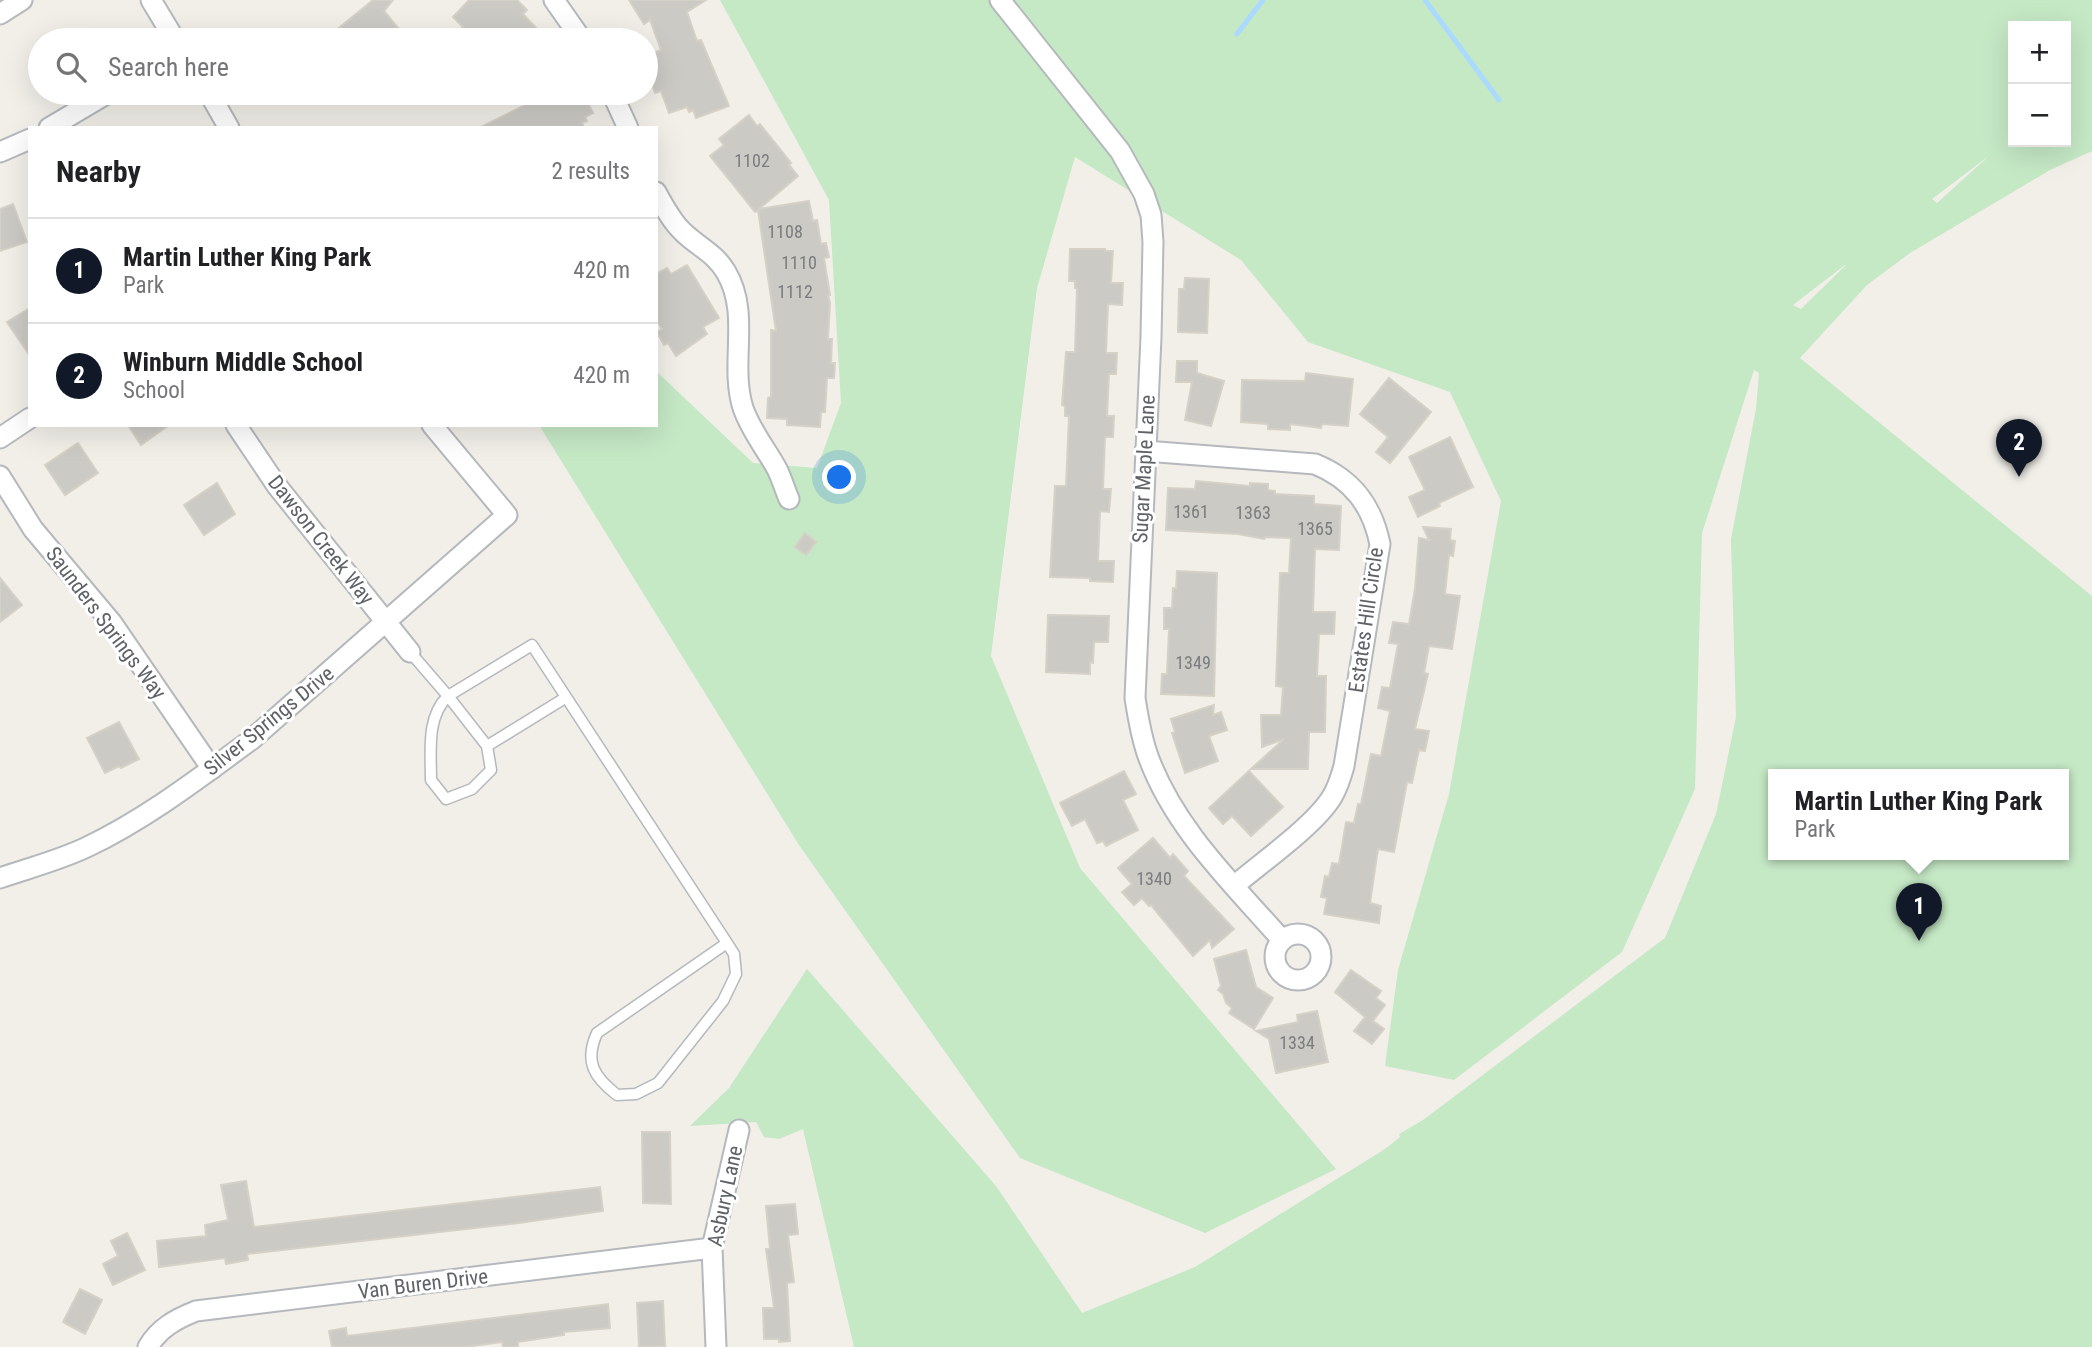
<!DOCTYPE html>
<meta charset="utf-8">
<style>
body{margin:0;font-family:"Roboto Condensed",sans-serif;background:#f2f2f2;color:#202124}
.controls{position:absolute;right:21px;top:21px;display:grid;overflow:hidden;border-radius:0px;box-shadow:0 7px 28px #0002}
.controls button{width:63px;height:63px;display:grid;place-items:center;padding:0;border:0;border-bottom:2px solid #e0e0e0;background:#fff;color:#202124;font:35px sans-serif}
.you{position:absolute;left:840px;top:478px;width:24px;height:24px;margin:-18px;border:5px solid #fff;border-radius:50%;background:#1a73e8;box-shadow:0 0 0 10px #1a73e833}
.badge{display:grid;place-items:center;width:46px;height:46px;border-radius:50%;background:#111827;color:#fff;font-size:23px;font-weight:700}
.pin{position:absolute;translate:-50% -58px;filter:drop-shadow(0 2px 4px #0008)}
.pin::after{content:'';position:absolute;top:37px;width:24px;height:21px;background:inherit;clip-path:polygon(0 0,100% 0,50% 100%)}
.popup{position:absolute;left:1768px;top:769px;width:301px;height:91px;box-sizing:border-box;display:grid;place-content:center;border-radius:0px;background:#fff;filter:drop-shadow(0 2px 5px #0005);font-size:23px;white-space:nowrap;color:#757577}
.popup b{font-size:26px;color:#202124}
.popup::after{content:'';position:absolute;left:50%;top:100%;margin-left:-14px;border:14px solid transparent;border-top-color:#fff}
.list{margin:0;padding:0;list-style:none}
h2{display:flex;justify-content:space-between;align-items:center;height:91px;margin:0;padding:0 28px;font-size:30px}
h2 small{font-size:23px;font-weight:400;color:#757577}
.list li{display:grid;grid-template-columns:46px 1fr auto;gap:21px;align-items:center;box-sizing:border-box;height:105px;padding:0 28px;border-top:2px solid #e0e0e0}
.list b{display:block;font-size:26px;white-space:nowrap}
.list p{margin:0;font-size:23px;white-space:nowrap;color:#757577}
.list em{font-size:23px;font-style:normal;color:#757577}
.icon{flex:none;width:38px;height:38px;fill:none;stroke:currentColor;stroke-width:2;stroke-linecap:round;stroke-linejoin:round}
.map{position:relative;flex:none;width:2092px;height:1347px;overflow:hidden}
.search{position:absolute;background:#fff;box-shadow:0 7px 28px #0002;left:28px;top:28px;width:630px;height:77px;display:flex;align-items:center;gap:18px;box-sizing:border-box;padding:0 24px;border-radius:38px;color:#757577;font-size:26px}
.panel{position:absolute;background:#fff;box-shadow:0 7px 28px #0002;left:28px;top:126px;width:630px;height:301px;border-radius:0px}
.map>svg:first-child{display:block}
.green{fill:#c5e8c5;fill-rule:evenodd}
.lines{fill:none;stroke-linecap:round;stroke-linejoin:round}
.stream{stroke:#aadaff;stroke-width:5}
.building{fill:#cccac5;stroke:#d6d1c6;stroke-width:2}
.service-casing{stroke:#b5b8bc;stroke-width:13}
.minor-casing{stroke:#b5b8bc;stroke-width:23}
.service{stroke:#fff;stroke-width:10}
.minor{stroke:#fff;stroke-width:19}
.labels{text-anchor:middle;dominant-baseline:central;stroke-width:6;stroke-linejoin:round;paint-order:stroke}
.number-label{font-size:18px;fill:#7a7d7f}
.street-label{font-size:21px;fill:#5f6368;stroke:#fff}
</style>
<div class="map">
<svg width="2092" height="1347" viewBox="0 0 2092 1347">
<rect width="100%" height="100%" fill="#f1efe8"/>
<!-- green -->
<path class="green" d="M 720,0 L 2092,0 L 2092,151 L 2050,170 L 1910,253 L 1867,285 L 1800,358 L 2092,596 L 2092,1347 L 854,1347 L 803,1129 L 779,1139 L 764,1137 L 756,1122 L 690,1126 L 729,1088 L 807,969 L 996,1186 L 1082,1313 L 1195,1267 L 1385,1149 L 1400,1137 L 1399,1134 L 1423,1120 L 1665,938 L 1716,814 L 1736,717 L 1731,539 L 1756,409 L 1759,373 L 1754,370 L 1702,533 L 1695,789 L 1622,952 L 1454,1080 L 1385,1066 L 1398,970 L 1449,794 L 1501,501 L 1450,392 L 1308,342 L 1241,260 L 1075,157 L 1037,288 L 991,656 L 1080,868 L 1336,1169 L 1205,1233 L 1020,1158 L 799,845 L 539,425 L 656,425 L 656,371 L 753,463 L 817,468 L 841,403 L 829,200 ZM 2013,26 L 2066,26 L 2066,142 L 2013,142 ZM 1990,155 L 1937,203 L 1932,199 ZM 1846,265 L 1801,309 L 1793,305 L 1845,265 ZM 1774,775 L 2064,775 L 2064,855 L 1774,855 Z"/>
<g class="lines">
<!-- stream -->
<g class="stream">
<polyline points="1425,0 1499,100"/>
<polyline points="1237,34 1263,0"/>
</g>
</g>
<!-- building -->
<g class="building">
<polygon points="373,0 393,0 384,11 408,40 332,40 342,32 339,28"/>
<polygon points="469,0 517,0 527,10 523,14 540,32 531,40 470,40 460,30 463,27 453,17"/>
<polygon points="629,0 706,0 687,12 697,41 701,40 729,106 696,118 693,110 689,112 687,107 669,113 661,91 655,93 646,66 646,56 661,50 650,20 644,24"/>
<polygon points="556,93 583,93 593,113 585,117 587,121 582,123 584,128 479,128 539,98 540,101"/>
<polygon points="749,115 757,126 760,124 791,163 789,165 798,176 759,209 809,201 813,221 817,220 821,244 826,243 829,257 824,258 830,295 828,295 830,303 828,339 832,339 831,363 835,363 834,378 827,378 825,412 821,412 820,427 787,425 787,419 767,418 768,398 771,397 771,330 776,331 758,210 755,212 710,156 724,145 719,139"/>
<polygon points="13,204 27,242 0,251 0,209"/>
<polygon points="1070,249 1105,249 1105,251 1113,251 1111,283 1123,283 1122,305 1108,304 1106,353 1117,353 1116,374 1109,374 1107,416 1114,416 1113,437 1105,437 1103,489 1111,489 1109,512 1100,511 1098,561 1114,561 1113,582 1090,581 1090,578 1050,577 1055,486 1066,486 1069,416 1065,416 1065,406 1062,405 1066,352 1075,352 1077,288 1075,288 1075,281 1069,281"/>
<polygon points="687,265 719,318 703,327 707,334 676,356 668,343 664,345 657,332 662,329 656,320 656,274 667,268 671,274"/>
<polygon points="1185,278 1209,279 1207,333 1178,332 1179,289 1184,289"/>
<polygon points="30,308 30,356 7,322"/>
<polygon points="1177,361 1197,361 1197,373 1224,381 1211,426 1185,420 1192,382 1176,382"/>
<polygon points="1306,373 1353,379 1348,426 1322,424 1321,428 1290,424 1290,430 1268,429 1268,424 1241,422 1242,380 1305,381"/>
<polygon points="1389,378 1431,412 1390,463 1376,452 1388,437 1360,414"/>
<polygon points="128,425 169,425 141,445"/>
<polygon points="1450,437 1473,487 1439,503 1440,506 1418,517 1409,497 1425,490 1409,457"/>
<polygon points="78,443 98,473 65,495 45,465"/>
<polygon points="1196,481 1250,486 1250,483 1268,484 1268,490 1275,491 1275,494 1314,496 1314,504 1341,506 1339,550 1315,549 1313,612 1335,612 1334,634 1319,634 1317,676 1326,676 1325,732 1309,732 1308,769 1251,769 1284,739 1262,747 1261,715 1281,715 1283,687 1276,686 1280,573 1289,573 1291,538 1266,537 1264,539 1238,534 1166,530 1168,488 1195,489"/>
<polygon points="217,483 235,514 204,535 184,505"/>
<polygon points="1423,527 1451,529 1450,540 1455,541 1453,556 1449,555 1445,594 1460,596 1452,649 1429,646 1424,673 1428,674 1415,729 1429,731 1425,751 1419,750 1412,783 1407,782 1394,852 1378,849 1370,903 1381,906 1379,923 1324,914 1327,898 1321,897 1325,876 1329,877 1332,863 1339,864 1346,822 1354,823 1358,804 1361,804 1371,754 1381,756 1390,711 1378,708 1382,687 1390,688 1398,644 1389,643 1393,622 1409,624 1415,589 1419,538 1429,540"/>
<polygon points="805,533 816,542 806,555 795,547"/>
<polygon points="1177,571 1217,573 1214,696 1161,694 1162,674 1167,674 1169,629 1164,629 1164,608 1172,608 1173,588 1176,589"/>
<polygon points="0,578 22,605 0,622"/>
<polygon points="1048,615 1109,616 1108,642 1094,642 1093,663 1090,662 1090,674 1046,672"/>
<polygon points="1214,705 1213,715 1221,712 1227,730 1209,736 1218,761 1185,773 1172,733 1175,732 1171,719"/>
<polygon points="119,722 139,759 121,768 119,766 105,773 87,738"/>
<polygon points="1124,771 1136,794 1123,800 1138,830 1106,846 1103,841 1097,843 1085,819 1072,826 1060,803"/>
<polygon points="1249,771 1283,807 1251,836 1232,816 1223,824 1209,808"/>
<polygon points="1153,838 1170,858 1173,854 1188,871 1184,876 1234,929 1212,948 1210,940 1193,956 1151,905 1149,906 1142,898 1134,905 1122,892 1132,884 1118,868"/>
<polygon points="1246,950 1256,987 1273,998 1254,1029 1229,1013 1232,1008 1226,1003 1223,994 1218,990 1221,986 1214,959"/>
<polygon points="1351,970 1381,991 1376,998 1385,1005 1373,1021 1384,1029 1372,1044 1354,1031 1365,1017 1335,992"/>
<polygon points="1317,1011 1328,1062 1276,1073 1269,1039 1256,1031 1298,1022 1297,1015"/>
<polygon points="642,1132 670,1132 671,1204 643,1203"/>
<polygon points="246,1181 254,1227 600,1187 603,1211 519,1223 247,1254 248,1260 226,1264 225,1258 159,1267 157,1241 206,1236 205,1225 228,1220 221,1185"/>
<polygon points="795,1204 798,1234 788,1235 794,1282 787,1283 790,1341 779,1342 779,1339 764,1339 763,1308 774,1308 766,1249 770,1249 766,1206"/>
<polygon points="127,1233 145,1270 113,1285 103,1264 118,1256 111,1241"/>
<polygon points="80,1289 102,1300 85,1334 63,1322"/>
<polygon points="663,1301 665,1346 639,1347 637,1303"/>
<polygon points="608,1304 610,1328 564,1332 564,1335 518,1342 518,1347 503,1347 502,1342 465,1347 332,1347 329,1331 346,1328 347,1336"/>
</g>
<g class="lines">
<defs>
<g id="service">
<path d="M 410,652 L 448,696 L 532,645 L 727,943 L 734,954 L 736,974 L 723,1001 L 658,1083 L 636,1094 L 617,1095 C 594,1077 584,1062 597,1033 L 727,943"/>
<path d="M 487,746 L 491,770 L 472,789 L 446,799 L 431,780 C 431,752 426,717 448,696 L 487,746 L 565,698"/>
</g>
<g id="minor">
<polyline points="151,0 175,40"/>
<polyline points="554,0 582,40"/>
<path d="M 1000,0 L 1120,151 L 1144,194 L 1151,215 L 1153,242 L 1151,337 L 1135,698 C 1138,717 1141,737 1148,756 C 1174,828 1232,883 1282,940"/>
<polyline points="0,14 22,0"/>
<polyline points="209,93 229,128"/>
<polyline points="612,93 628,128"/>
<polyline points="49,128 108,93"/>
<polyline points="0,152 30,139"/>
<path d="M 656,192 C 663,205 672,222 683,232 C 697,246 715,253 726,272 C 751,314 729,363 743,408 C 751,431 766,449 777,469 C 782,479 785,490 789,499"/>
<polyline points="236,425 277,486 410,652"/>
<polyline points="0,438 30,418"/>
<path d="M 1145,451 L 1315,464 C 1352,479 1372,505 1380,544 L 1344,766 C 1341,777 1338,787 1332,797 C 1314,826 1262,862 1234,886"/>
<polyline points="0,476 33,529 112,623 212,769"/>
<path d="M 0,878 C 29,868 60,860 87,847 C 146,819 199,778 251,740 L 507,515 L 432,425"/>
<circle cx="1298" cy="957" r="23"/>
<path d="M 148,1347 C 159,1328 176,1319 196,1311 L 712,1248"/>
<polyline points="716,1347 712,1248 739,1130"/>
</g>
</defs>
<!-- service casing -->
<use href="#service" class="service-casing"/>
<!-- minor casing -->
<use href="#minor" class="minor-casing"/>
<!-- service -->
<use href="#service" class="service"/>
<!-- minor -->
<use href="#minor" class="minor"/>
</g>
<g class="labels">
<!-- number labels -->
<g class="number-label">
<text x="752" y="160">1102</text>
<text x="785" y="231">1108</text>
<text x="799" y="262">1110</text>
<text x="795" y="291">1112</text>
<text x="1191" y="511">1361</text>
<text x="1253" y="512">1363</text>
<text x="1315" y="528">1365</text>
<text x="1193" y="662">1349</text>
<text x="1154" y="878">1340</text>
<text x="1297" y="1042">1334</text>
</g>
<!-- street labels -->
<g class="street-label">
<text transform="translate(1144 469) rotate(-87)">Sugar Maple Lane</text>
<text transform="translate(321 540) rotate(52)">Dawson Creek Way</text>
<text transform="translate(1366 620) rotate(-82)">Estates Hill Circle</text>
<text transform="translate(106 623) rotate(53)">Saunders Springs Way</text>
<text transform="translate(269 721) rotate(-39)">Silver Springs Drive</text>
<text transform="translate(725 1196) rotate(-78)">Asbury Lane</text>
<text transform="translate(423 1284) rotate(-7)">Van Buren Drive</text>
</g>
</g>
</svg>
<div class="controls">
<button>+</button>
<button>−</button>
</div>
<div class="you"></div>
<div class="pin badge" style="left:1919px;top:941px">1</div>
<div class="popup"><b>Martin Luther King Park</b>Park</div>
<div class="pin badge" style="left:2019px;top:477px">2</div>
<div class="search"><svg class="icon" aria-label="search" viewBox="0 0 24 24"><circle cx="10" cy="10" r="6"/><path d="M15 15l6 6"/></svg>Search here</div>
<section class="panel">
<h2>Nearby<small>2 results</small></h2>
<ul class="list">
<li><span class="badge">1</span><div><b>Martin Luther King Park</b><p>Park</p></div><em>420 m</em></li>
<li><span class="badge">2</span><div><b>Winburn Middle School</b><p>School</p></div><em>420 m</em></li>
</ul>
</section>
</div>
